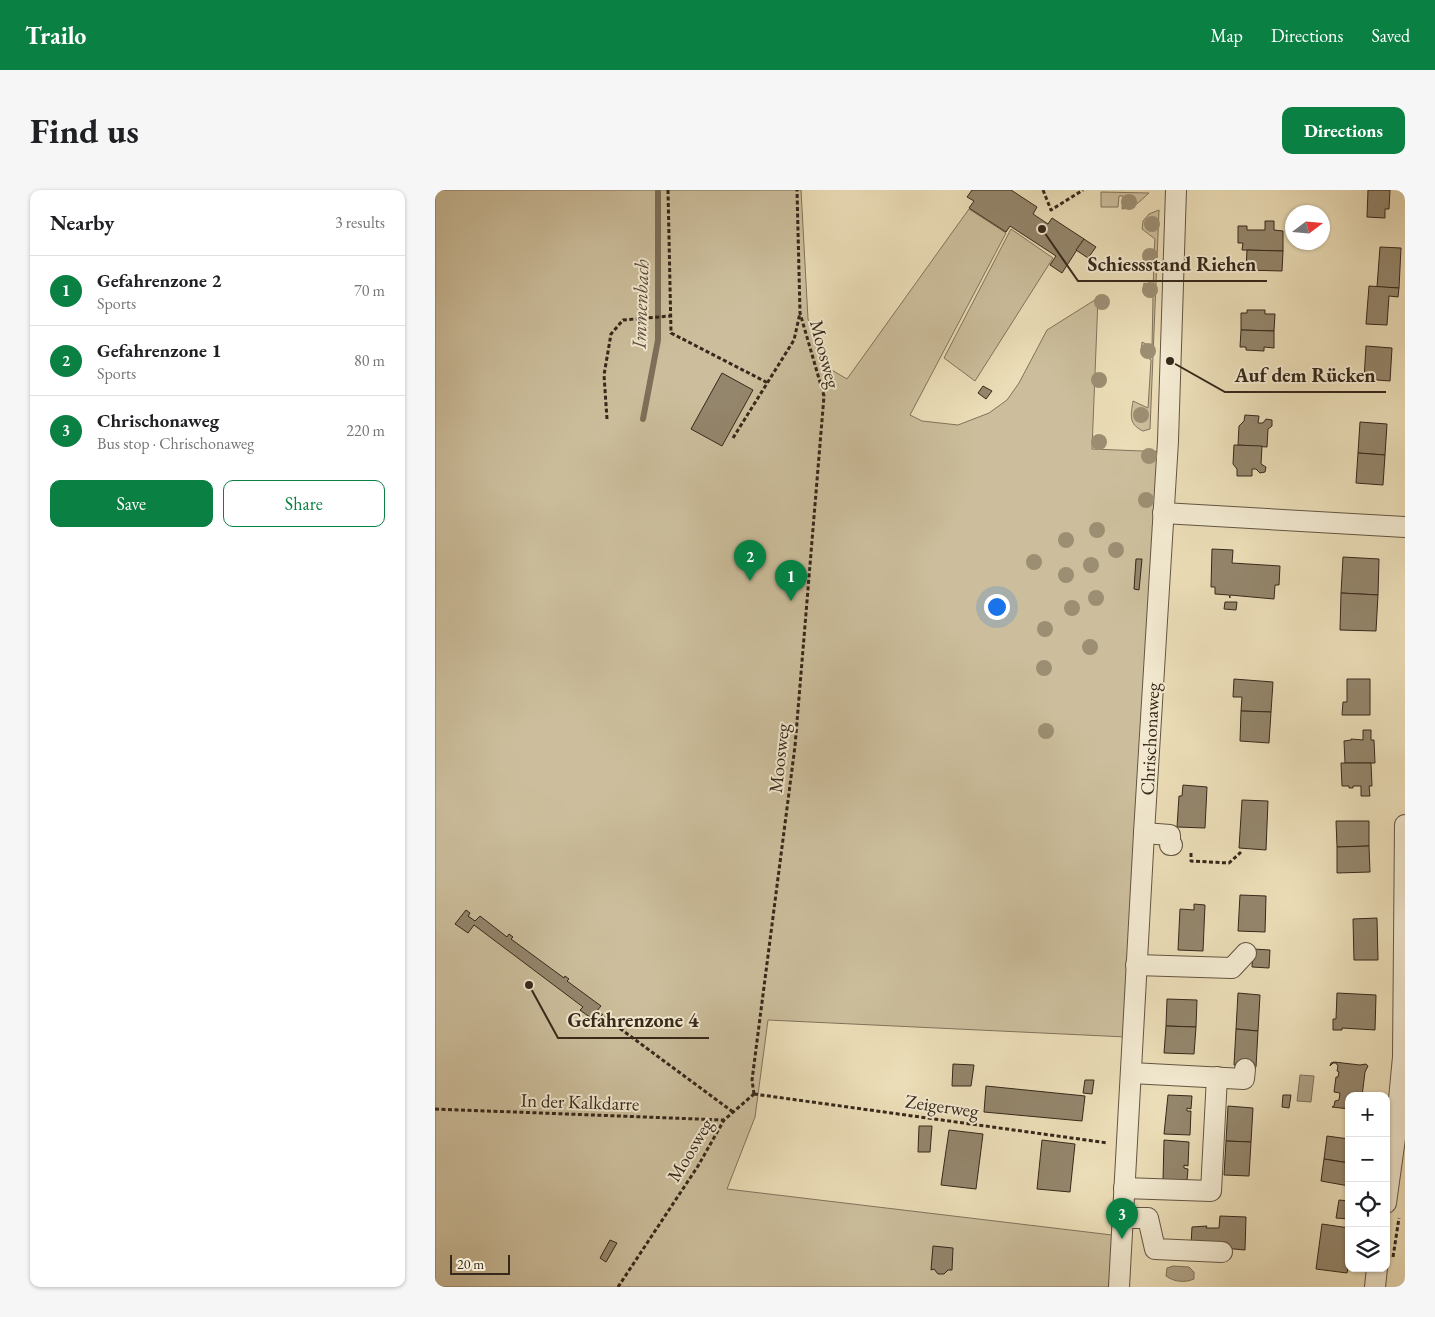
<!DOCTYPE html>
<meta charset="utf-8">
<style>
body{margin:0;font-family:"EB Garamond",serif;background:#f6f6f6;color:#202124}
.controls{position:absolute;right:15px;bottom:15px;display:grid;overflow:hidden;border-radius:10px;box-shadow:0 1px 4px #0004}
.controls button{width:45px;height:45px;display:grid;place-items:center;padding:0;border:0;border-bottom:1px solid #e0e0e0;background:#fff;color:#202124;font:25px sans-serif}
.compass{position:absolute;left:850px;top:15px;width:45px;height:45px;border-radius:50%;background:#fff;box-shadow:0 1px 4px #0004;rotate:74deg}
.scale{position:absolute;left:15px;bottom:12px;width:60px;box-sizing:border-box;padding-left:5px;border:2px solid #36281a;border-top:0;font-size:14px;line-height:18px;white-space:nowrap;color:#36281a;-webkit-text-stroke:4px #f2e9d0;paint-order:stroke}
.you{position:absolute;left:561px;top:416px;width:18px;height:18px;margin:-12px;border:4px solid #fff;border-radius:50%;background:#1a73e8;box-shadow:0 0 0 8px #1a73e833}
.badge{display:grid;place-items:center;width:32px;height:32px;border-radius:50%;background:#0b8043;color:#fff;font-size:16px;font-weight:700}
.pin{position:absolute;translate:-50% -41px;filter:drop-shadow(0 1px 2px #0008)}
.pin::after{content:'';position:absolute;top:26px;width:18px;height:15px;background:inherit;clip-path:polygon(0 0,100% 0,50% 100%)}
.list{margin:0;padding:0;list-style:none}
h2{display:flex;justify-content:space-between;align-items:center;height:65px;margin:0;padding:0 20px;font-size:21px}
h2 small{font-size:16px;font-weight:400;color:#757577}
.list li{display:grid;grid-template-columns:32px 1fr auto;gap:15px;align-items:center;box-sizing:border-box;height:70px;padding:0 20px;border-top:1px solid #e0e0e0}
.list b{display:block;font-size:19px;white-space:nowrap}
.list p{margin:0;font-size:16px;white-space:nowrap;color:#757577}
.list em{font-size:16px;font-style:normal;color:#757577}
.actions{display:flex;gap:10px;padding:15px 20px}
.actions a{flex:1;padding:11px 0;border:1px solid #0b8043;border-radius:10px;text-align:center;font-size:18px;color:#0b8043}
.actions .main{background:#0b8043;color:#fff}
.icon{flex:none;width:28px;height:28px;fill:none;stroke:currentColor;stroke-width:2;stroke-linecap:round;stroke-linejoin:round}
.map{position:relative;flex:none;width:970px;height:1097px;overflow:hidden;border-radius:10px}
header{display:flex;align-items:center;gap:30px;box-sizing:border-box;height:70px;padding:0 25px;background:#0b8043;color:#fff}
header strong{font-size:24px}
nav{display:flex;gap:28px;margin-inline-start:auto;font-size:18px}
.intro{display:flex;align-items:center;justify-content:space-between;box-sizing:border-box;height:120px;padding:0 30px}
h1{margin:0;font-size:35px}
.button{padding:12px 22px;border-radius:10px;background:#0b8043;color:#fff;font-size:18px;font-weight:700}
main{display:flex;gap:30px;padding:0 30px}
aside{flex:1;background:#fff;border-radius:10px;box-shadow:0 1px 4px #0004}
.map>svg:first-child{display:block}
.green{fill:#ccbe9c;stroke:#81735b}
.water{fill:#ad9f82;stroke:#7d6f58}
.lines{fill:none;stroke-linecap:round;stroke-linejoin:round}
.stream{stroke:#7d6f58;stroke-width:6}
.building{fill:#94866c;stroke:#36281a}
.minor-casing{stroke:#635541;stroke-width:22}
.path{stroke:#36281a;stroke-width:3;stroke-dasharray:4 2.5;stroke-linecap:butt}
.minor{stroke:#f2e9d0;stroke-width:20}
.tree{fill:#9c8e72}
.labels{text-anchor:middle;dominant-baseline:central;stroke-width:4;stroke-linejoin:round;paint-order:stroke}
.street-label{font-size:19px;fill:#36281a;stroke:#f2e9d0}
.water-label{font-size:20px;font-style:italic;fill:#5a4c39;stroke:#f2e9d0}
.leader{fill:none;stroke:#36281a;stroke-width:2}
.callout-dot{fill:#36281a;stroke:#f2e9d0;stroke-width:2}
.callout-label{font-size:20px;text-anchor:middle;font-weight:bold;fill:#36281a;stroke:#f2e9d0;stroke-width:4;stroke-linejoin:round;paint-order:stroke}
</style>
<header>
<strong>Trailo</strong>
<nav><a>Map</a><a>Directions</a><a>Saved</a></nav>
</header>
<div class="intro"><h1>Find us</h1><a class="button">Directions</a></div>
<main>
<aside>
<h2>Nearby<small>3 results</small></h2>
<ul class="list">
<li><span class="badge">1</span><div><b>Gefahrenzone 2</b><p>Sports</p></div><em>70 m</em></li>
<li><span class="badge">2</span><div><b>Gefahrenzone 1</b><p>Sports</p></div><em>80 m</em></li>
<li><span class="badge">3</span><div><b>Chrischonaweg</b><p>Bus stop · Chrischonaweg</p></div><em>220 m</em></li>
</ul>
<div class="actions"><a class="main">Save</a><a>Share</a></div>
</aside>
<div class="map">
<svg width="970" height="1097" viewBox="0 0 970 1097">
<rect width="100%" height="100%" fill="#ebddb7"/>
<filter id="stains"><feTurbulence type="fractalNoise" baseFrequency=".004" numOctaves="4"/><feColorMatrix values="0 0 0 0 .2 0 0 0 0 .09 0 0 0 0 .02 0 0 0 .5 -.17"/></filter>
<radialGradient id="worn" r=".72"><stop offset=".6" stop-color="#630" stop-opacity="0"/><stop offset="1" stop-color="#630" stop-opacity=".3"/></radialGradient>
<!-- green -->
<g class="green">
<polygon points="0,0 366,0 373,129 390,176 412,189 534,19 571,43 475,225 487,231 523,235 554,223 572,210 584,193 612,140 663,108 657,259 732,262 691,847 333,830 320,927 292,999 677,1045 674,1097 0,1097"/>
<path d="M 666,2 L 714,3 C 705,11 700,18 687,19 L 688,6 L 684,6 L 683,17 L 666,17 Z"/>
<path d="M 724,20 L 715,239 L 708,241 C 693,234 696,225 698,211 L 713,218 L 716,170 L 706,163 L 707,152 L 717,157 L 718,108 L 708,102 L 709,93 L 718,98 L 719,74 L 709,69 L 710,60 L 719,63 L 720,49 L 707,39 L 708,31 L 714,24 Z"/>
<polygon points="576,39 618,68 540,191 509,168"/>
</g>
<!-- water -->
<g class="water">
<polygon points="865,885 879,886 876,912 862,911"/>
<path d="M 738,1076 L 754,1077 L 759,1082 L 759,1089 C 750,1093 739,1092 731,1086 L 732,1078 Z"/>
</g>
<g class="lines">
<!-- stream -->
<polyline class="stream" points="208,229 223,150 223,0"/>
</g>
<!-- building -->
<g class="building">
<polygon points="537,0 576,0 602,17 598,24 613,34 617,28 649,49 627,83 615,75 621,66 575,36 571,42 534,18 539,11 532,7"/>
<polygon points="933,0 955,0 954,19 950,19 950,28 932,27"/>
<polygon points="830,31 839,31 839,40 848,41 848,61 807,60 808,53 803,53 803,36 812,36 812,40 830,40"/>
<polygon points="649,49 661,57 653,68 641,60"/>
<polygon points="945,57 966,58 964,98 942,97"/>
<polygon points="812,60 848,61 847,81 811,80"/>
<polygon points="934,96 964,98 963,107 954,106 952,135 931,134"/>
<polygon points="812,120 830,120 830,124 840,124 839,141 806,140 806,123 812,123"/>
<polygon points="806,140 839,141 839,158 829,157 829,161 811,160 811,157 805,157"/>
<polygon points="931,156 957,158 955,191 929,189"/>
<polygon points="287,183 318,200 287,256 256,239"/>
<polygon points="548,196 557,201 551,209 543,203"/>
<polygon points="810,225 824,226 823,233 828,233 831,229 837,230 837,236 833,239 832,257 803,255 804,236 809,231"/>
<polygon points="925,232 952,234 950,265 923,263"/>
<polygon points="799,255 827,256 826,274 831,277 830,282 825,283 821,279 817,279 817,286 802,286 802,279 798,274"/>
<polygon points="923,263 950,265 948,295 921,293"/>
<polygon points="777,359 798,360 797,373 845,376 844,395 840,395 839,409 795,405 795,408 794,405 780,404 780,397 776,397"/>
<polygon points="908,367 944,369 943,405 906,403"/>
<polygon points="701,369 707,369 704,400 699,399"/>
<polygon points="906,403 943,405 941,441 905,440"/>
<polygon points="790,412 802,412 801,420 789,419"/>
<polygon points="799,489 838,492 836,522 806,521 807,507 798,507"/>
<polygon points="912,489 935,489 935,525 907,525 908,512 912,512"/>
<polygon points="806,521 836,522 834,553 805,551"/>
<polygon points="928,540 936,540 936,550 939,550 940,573 910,573 909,551 916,550 916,549 928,550"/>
<polygon points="906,573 936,573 937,596 934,596 935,606 926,606 926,596 918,596 918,598 914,598 914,596 907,596"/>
<polygon points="748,595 772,597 770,638 742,637 744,606 747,606"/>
<polygon points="807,610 833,611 831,660 804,658"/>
<polygon points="901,631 934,631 934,656 902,657"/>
<polygon points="934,656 935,682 902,683 902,657"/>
<polygon points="805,705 831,706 830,742 803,741"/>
<polygon points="759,714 770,715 768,761 743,760 745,719 759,720"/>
<polygon points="31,720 35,723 33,726 40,731 45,726 72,747 74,744 78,747 76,749 129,788 130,786 134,789 132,791 166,816 156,828 145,820 148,817 39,735 33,743 20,734"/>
<polygon points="942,728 943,770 919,770 918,729"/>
<polygon points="818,759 835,760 834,778 817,777"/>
<polygon points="803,803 825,805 823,841 801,839"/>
<polygon points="902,803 941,805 940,840 907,838 907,840 898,840 898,829 901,829"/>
<polygon points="732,809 762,810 761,837 731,836"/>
<polygon points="731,836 761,837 759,864 729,863"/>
<polygon points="801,839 823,841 821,877 799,875"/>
<polygon points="899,872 925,875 931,874 933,876 930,882 927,906 914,906 914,919 897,917 899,916 900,911 904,910 905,903 899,902 901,887 903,887 904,882 902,881 903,876 901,873 898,873 895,876 896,873"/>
<polygon points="518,874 539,875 536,896 517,896"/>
<polygon points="650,890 659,890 657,904 648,903"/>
<polygon points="551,896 650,906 647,931 549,922"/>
<polygon points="733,905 757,906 756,919 752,918 752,921 756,921 755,945 729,944"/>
<polygon points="848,905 856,905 854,918 847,917"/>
<polygon points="793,916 818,918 816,952 791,951"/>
<polygon points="484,936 497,936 495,962 483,962"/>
<polygon points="514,940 548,944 541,999 506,995"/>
<polygon points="892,946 914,949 914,973 889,969"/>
<polygon points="607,950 640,954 635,1002 602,999"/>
<polygon points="729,950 754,952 753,976 749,975 749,978 753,979 752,991 728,990"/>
<polygon points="791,951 816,952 814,986 789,985"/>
<polygon points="889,969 914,973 914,996 886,991"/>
<polygon points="904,1010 914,1011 914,1029 901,1028"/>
<polygon points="785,1026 811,1027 810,1060 756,1055 757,1037 772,1036 771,1038 784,1038"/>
<polygon points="887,1034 914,1038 914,1072 912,1083 881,1079"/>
<polygon points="175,1050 182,1053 171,1072 165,1068"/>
<polygon points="498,1056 518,1058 517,1080 513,1080 509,1084 503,1084 499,1079 496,1080"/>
</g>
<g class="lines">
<defs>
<g id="minor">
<polyline points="728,323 970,337"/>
<polyline points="709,643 735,645 735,655 737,655"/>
<polyline points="701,775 797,778 811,763"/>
<polyline points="696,883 809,889 810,879"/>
<polyline points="689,998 776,1001 782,887"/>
<polyline points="951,1013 961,941 968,867 970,635"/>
<polyline points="688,1028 713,1028 720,1059 787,1062"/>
<polyline points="684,1097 709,643 733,251 741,0"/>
<polyline points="940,1097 942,1078"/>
</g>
</defs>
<!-- minor casing -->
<use href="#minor" class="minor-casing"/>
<!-- path -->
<g class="path">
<polyline points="233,0 236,143 333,193"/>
<polyline points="608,0 616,20 648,0"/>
<polyline points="172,229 169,185 176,144 188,130 235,126"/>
<polyline points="298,248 359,150 365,123"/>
<polyline points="756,663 756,671 794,673 806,662"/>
<polyline points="164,823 298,922"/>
<polyline points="319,904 317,890 360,556 389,206 365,123 362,0"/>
<polyline points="319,904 673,953"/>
<polyline points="0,919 289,930"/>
<polyline points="958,1067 964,1028"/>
<polyline points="183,1097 263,976 289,930 319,904"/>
</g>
<!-- minor -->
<use href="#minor" class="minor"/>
</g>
<!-- trees -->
<g class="tree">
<circle cx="694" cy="12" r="8"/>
<circle cx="717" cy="34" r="8"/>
<circle cx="715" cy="66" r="8"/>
<circle cx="715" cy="100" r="8"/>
<circle cx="667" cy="112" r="8"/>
<circle cx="713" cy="161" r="8"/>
<circle cx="664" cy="190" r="8"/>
<circle cx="706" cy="225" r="8"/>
<circle cx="664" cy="252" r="8"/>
<circle cx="714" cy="266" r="8"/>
<circle cx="711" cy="310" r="8"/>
<circle cx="662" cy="340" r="8"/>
<circle cx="631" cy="350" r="8"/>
<circle cx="681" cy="360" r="8"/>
<circle cx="599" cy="372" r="8"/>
<circle cx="656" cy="375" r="8"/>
<circle cx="631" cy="385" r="8"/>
<circle cx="661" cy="408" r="8"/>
<circle cx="637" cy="418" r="8"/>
<circle cx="610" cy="439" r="8"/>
<circle cx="655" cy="457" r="8"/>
<circle cx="609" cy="478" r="8"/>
<circle cx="611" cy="541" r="8"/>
</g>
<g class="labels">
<!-- street labels -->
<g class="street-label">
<text transform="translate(390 164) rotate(75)">Moosweg</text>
<text transform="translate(715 549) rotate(-87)">Chrischonaweg</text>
<text transform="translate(344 568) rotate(-84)">Moosweg</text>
<text transform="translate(145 912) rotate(2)">In der Kalkdarre</text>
<text transform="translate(507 916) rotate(8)">Zeigerweg</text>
<text transform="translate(255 960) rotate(-59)">Moosweg</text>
</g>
<!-- water labels -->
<g class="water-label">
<text transform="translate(205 114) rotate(-88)">Immenbach</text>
</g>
</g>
<!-- callouts -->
<path class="leader" d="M607 39L643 91H832M735 171L790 202H951M94 795L123 848H274"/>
<g class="callout-dot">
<circle cx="607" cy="39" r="5"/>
<circle cx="735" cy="171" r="5"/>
<circle cx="94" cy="795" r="5"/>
</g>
<g class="callout-label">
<text x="737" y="81">Schiessstand Riehen</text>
<text x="870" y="192">Auf dem Rücken</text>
<text x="198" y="837">Gefahrenzone 4</text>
</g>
<rect width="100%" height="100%" filter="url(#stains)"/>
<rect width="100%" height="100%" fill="url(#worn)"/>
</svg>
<div class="controls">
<button>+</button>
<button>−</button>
<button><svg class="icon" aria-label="locate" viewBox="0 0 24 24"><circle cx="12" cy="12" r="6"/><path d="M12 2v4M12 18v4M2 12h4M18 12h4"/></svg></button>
<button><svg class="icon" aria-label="layers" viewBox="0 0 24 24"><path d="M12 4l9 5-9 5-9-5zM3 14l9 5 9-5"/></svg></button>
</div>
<svg class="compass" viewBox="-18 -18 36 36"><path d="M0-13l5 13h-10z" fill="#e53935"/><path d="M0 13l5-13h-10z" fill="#757577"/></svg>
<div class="scale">20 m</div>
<div class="you"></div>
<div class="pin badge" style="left:356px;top:411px">1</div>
<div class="pin badge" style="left:315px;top:391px">2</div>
<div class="pin badge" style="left:687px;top:1049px">3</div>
</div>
</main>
